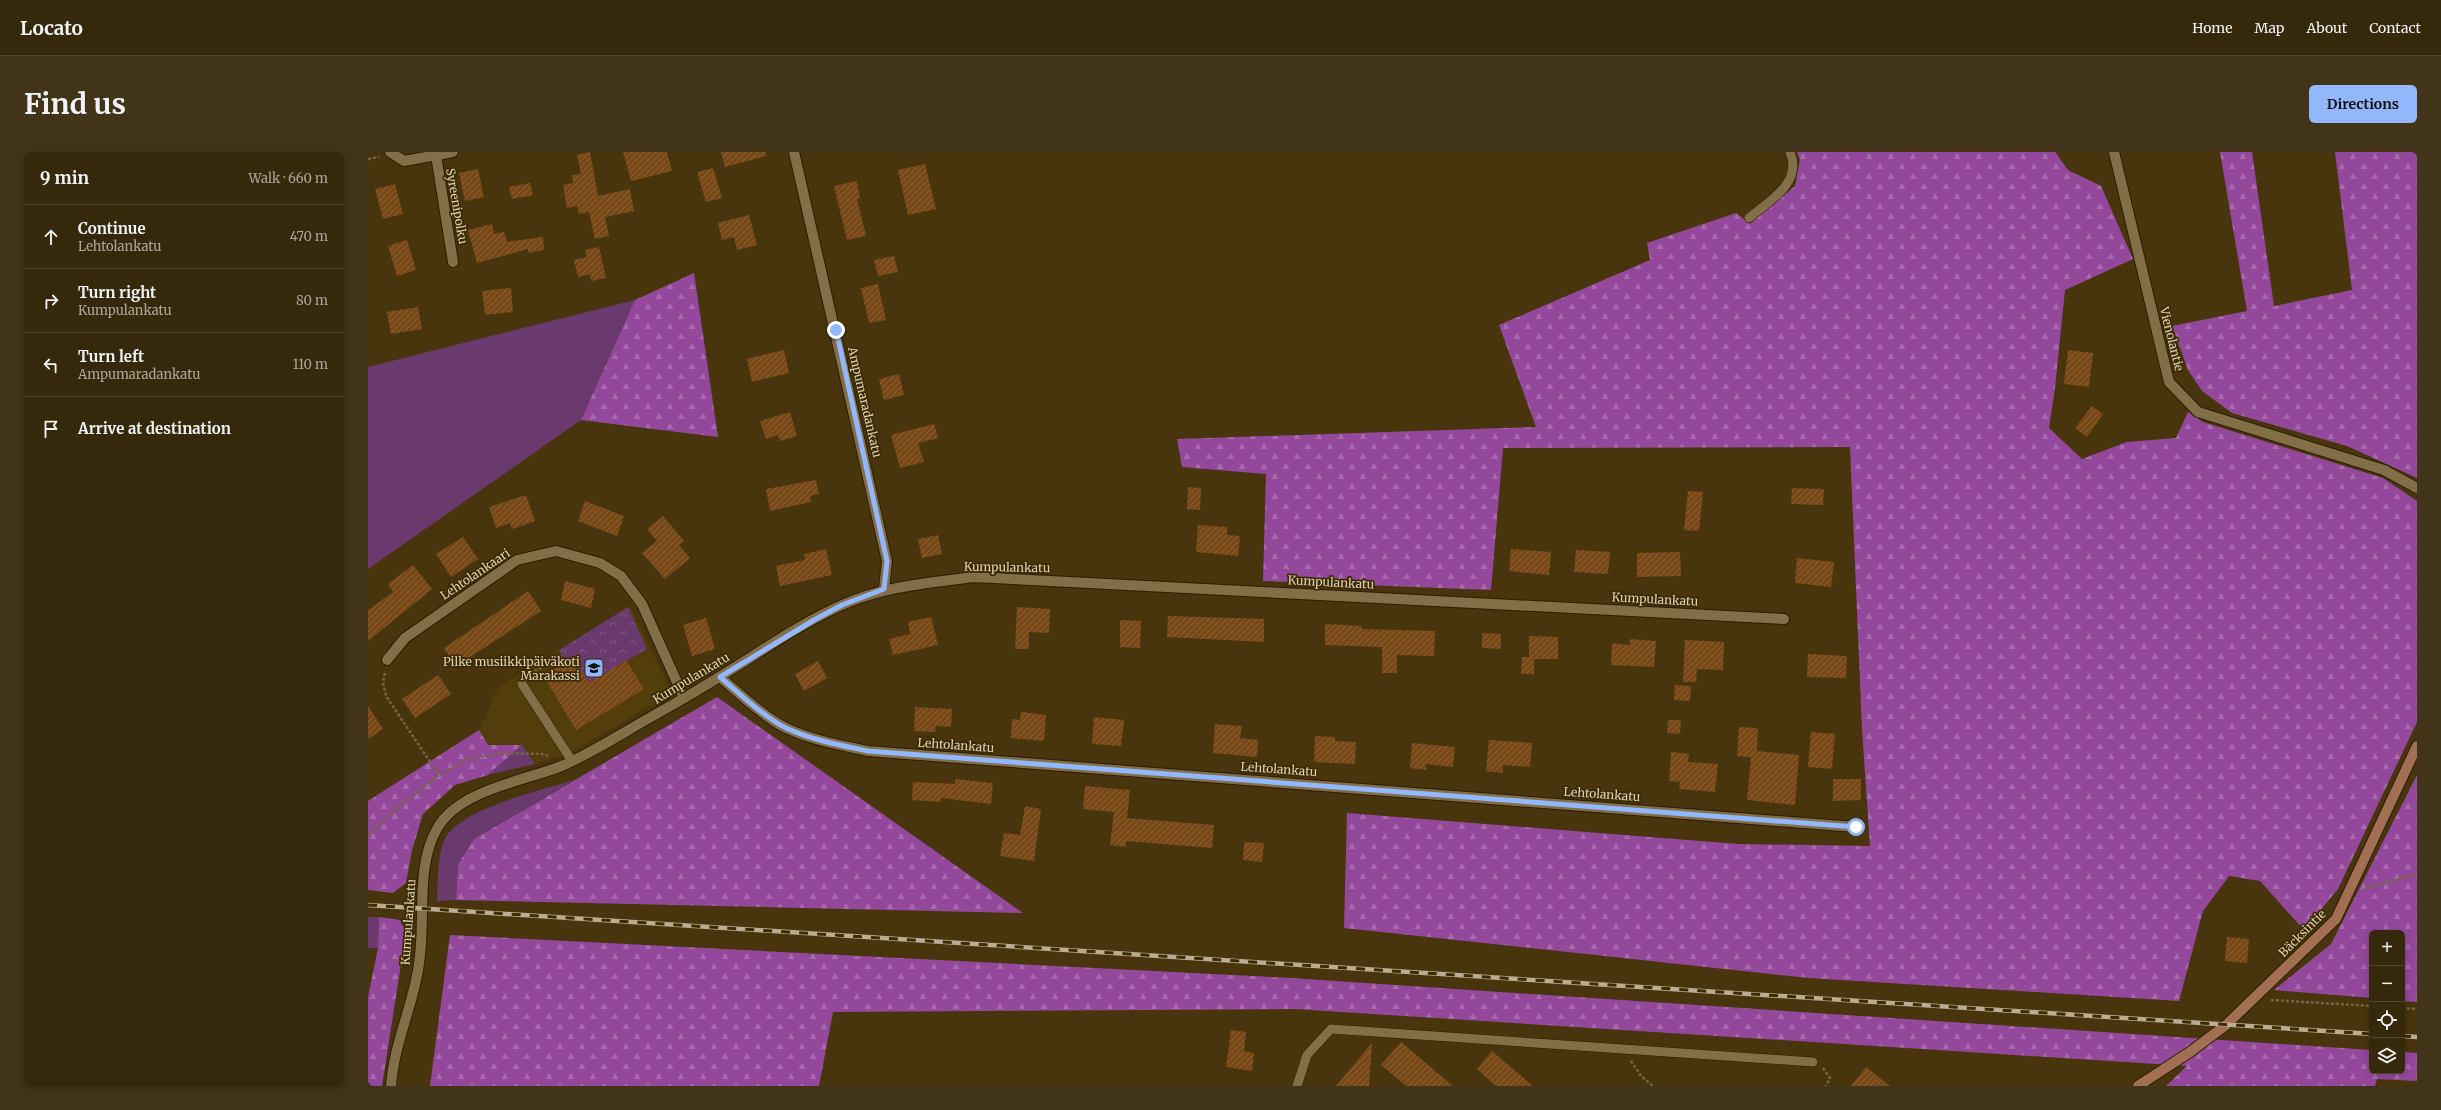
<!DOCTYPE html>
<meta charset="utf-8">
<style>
body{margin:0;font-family:Merriweather,serif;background:#413418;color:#f1f3f6}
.controls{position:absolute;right:12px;bottom:12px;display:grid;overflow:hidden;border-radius:6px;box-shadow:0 2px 10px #0003}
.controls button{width:36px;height:36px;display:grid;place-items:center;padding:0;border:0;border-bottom:1px solid #50442b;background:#36280a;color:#f1f3f6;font:20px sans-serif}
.stop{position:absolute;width:12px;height:12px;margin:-9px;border:3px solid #93b7fd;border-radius:50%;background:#fff}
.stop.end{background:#93b7fd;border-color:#fff;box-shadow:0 1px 4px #0008}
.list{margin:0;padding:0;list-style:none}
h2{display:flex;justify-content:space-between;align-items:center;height:52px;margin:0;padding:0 16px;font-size:17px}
h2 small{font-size:13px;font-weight:400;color:#aaa69c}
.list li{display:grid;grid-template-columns:26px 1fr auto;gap:12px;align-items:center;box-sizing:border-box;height:64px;padding:0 16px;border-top:1px solid #50442b}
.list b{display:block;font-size:15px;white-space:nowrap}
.list p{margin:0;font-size:13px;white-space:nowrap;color:#aaa69c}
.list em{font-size:13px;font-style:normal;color:#aaa69c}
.icon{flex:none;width:22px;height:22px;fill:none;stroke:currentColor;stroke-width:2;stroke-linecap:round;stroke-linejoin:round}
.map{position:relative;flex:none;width:2049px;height:934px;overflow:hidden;border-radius:6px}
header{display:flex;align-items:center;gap:24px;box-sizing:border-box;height:56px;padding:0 20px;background:#36280a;border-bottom:1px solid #50442b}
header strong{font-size:19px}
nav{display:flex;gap:22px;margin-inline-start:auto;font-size:14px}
.intro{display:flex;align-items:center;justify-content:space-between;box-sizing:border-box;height:96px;padding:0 24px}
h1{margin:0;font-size:28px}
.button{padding:10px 18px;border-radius:6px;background:#93b7fd;color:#111;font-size:14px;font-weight:700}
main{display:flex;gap:24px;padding:0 24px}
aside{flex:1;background:#36280a;border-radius:6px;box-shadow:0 2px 10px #0003}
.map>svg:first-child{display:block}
.built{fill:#533d0a}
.grass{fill:#6a3a6f}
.forest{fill:url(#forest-firs)}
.park{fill:url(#park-crowns)}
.building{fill:url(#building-hatch)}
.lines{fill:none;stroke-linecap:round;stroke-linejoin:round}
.lane-casing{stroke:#2b1d01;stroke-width:10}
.street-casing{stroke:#2b1d01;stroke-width:12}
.secondary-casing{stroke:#2b1d01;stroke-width:12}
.path{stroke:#766543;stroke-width:2.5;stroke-dasharray:3 2;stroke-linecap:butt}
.lane{stroke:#836f47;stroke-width:9}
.street{stroke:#836f47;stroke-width:10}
.secondary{stroke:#a26f52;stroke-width:10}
.rail-casing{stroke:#baad94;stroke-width:4.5}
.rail{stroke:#3d2b01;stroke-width:3;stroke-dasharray:9;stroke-linecap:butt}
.route{stroke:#93b7fd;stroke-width:5}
.labels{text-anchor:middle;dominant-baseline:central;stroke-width:3.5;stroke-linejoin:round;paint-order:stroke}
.street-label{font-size:12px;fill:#dbd0bc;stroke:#3d2b01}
.poi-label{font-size:12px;fill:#dbd0bc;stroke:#3d2b01;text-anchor:end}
</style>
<header>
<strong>Locato</strong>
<nav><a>Home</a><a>Map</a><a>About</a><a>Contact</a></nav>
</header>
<div class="intro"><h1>Find us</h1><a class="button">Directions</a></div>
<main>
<aside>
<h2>9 min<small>Walk · 660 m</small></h2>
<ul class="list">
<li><svg class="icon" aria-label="ahead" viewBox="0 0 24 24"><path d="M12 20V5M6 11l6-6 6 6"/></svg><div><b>Continue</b><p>Lehtolankatu</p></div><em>470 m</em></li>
<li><svg class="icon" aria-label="right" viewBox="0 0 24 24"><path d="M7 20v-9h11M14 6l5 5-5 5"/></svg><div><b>Turn right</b><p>Kumpulankatu</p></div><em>80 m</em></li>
<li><svg class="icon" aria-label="left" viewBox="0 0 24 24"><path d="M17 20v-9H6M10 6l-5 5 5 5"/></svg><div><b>Turn left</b><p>Ampumaradankatu</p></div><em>110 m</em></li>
<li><svg class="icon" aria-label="arrive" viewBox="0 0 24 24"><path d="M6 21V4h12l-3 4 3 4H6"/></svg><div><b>Arrive at destination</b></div></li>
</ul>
</aside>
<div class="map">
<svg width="2049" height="934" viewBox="0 0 2049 934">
<defs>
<pattern id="forest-firs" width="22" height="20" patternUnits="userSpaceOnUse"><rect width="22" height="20" fill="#94489c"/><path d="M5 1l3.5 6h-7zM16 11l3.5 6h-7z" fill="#a76aac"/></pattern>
<pattern id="park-crowns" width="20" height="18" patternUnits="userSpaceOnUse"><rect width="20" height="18" fill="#6a3a6f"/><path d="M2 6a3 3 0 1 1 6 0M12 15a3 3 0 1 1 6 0" fill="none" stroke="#7f5582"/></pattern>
<pattern id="building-hatch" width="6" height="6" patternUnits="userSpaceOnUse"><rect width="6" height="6" fill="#784917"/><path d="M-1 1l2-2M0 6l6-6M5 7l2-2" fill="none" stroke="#8b6237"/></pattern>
</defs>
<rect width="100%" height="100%" fill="#48350d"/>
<!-- built -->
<polygon class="built" points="262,454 304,541 202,601 167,612 154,593 120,593 111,578 131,535"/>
<!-- grass -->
<g class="grass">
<polygon points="267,148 213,268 0,417 0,215"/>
<polygon points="154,593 167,612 120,623"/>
<path d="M 206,628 L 106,687 L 90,712 L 88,748 L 69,749 C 70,732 69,699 78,685 C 95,656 174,638 206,628 Z"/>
<polygon points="0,765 11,765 10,796 0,796"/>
</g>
<!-- forest -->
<g class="forest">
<polygon points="1429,0 1687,0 1700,18 1733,34 1765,107 1697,138 1687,236 1681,276 1714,307 1759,290 1808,286 1820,260 1835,270 2015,326 2049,349 2049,570 1970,737 1936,778 1892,729 1861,724 1835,759 1811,849 1441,826 976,776 979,661 1370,692 1502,694 1494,577 1482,295 1135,296 1123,438 895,429 898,322 814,315 809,287 1168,275 1131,173 1282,108 1279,91 1368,61 1382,72 1427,34 1432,8"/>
<polygon points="1852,0 1884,0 1906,154 1984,138 1967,0 2049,0 2049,326 1979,294 1864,261 1834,239 1820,218 1804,174 1879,159"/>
<polygon points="326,121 350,285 213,268 267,148"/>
<polygon points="349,545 655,761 88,748 90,712 106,687"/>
<polygon points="111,578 120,593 154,593 120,623 87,633 55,662 44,698 38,731 25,741 0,738 0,649"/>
<polygon points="2049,623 2049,850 2034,849 2034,781 2004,781 2004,846 1906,838 1963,792"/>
<polygon points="11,765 32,768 38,780 14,934 0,934 0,845 10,796"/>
<polygon points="82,783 923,826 2004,898 2004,919 2034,919 2034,900 2049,901 2049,929 2009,927 2007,934 1798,934 1819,914 927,857 465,860 451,934 62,934"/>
</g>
<!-- park -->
<polygon class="park" points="260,455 279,497 221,531 198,509 191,498"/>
<!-- building -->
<g class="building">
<polygon points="222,0 230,44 262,37 266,59 237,65 241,84 227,87 221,60 211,62 209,54 199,56 195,33 205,31 204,23 213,22 209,3"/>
<polygon points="255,0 299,0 304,19 263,29"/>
<polygon points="353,0 398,0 398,4 357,15"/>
<polygon points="557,12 568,57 540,63 530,18"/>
<polygon points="345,16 354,46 338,50 329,20"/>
<polygon points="110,17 116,45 97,49 91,21"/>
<polygon points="489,29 492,46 489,47 498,84 479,88 466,34"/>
<polygon points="162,31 165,43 144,47 141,35"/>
<polygon points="27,32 35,62 15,67 7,37"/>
<polygon points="381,63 389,93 369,98 366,85 354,88 350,71"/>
<polygon points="124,72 126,82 136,80 139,90 175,85 176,98 160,101 160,97 109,111 100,78"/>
<polygon points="39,88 48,118 29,124 20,94"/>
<polygon points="231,95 238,126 223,129 222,122 210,125 206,108 219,105 217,98"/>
<polygon points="526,104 530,120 510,124 506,108"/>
<polygon points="510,132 518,168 501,171 493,136"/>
<polygon points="143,136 145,160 117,163 114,139"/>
<polygon points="50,155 54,177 23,182 19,160"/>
<polygon points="416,198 421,221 384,230 379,207"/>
<polygon points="1700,198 1725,201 1721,235 1696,232"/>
<polygon points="531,222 536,243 516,248 511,227"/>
<polygon points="1724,254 1735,262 1719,285 1707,276"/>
<polygon points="422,260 429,284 412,289 410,283 398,287 392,269"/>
<polygon points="566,272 570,286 550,291 556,310 532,316 523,283"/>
<polygon points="448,328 451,342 442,344 443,350 402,359 398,337"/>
<polygon points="820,335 833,336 832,358 819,357"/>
<polygon points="1424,336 1456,337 1455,353 1423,352"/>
<polygon points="1320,339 1335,340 1331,379 1316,378"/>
<polygon points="158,343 167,369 144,377 142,371 128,376 121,355"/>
<polygon points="217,349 256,364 249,384 210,369"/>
<polygon points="295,364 316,389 311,393 322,406 297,427 274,401 289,389 279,377"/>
<polygon points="830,373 859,375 859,383 872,384 870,404 828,400"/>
<polygon points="570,383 574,402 554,406 550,387"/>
<polygon points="95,385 110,407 83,425 68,402"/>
<polygon points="458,397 464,423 412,434 408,414 437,408 436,402"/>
<polygon points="1143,397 1183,400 1181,423 1141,419"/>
<polygon points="1208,398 1242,400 1240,422 1206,420"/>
<polygon points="1312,400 1313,424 1269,425 1269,401"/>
<polygon points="1429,406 1466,410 1463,435 1427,431"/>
<polygon points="45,413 64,437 0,489 0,458 25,440 20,432"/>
<polygon points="197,429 227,437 223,456 193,448"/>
<polygon points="160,439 173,459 88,514 76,496"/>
<polygon points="649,455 682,457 681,481 661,480 661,497 647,497"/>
<polygon points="800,464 896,467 896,490 799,485"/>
<polygon points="563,465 570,493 525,503 521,487 542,482 540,470"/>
<polygon points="338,466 347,497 324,504 315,473"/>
<polygon points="752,468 773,469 772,496 752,495"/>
<polygon points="957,472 994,474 994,477 1067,479 1066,504 1029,503 1029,521 1014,521 1014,495 957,493"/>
<polygon points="1114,481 1133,482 1133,497 1114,496"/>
<polygon points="1161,484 1190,485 1190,507 1166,507 1166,522 1153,522 1154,505 1161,505"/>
<polygon points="1262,487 1288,489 1286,515 1243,513 1244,491 1262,493"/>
<polygon points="1317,488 1356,490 1355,518 1329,517 1328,530 1315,530"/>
<polygon points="1440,502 1479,504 1478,526 1439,525"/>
<polygon points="205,505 221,531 258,508 276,537 208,578 175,523"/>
<polygon points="450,509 459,526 436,539 427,522"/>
<polygon points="70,523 83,542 47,566 34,547"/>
<polygon points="1307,533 1323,534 1322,549 1306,548"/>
<polygon points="0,554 15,577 0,587"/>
<polygon points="547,555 584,557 583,575 568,574 567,580 546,579"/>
<polygon points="653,560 678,563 676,589 643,586 644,567 652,568"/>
<polygon points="726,565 756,568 753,594 724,592"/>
<polygon points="1300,568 1313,568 1312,582 1299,581"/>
<polygon points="847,572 874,574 872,586 890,588 889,605 845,601"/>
<polygon points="1371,575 1390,576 1389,599 1431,603 1427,653 1379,648 1383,605 1369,604"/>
<polygon points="1443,580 1467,582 1464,617 1440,615"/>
<polygon points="947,584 967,585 967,589 988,590 987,612 946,610"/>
<polygon points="1121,588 1164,591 1162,615 1135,613 1135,621 1118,619"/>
<polygon points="1044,591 1087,595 1085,615 1058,612 1058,618 1042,616"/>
<polygon points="1303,600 1321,602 1320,610 1350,612 1347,640 1311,637 1312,630 1301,629"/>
<polygon points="587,627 625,631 623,652 573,646 573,650 544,648 545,630 587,632"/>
<polygon points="1465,627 1493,627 1493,648 1465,649"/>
<polygon points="717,634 762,638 759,666 846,673 844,696 758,689 758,695 742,693 746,660 715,657"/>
<polygon points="657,654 673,657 666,709 632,704 636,681 652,683"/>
<polygon points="876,690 896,691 894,710 875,708"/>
<polygon points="1859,785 1881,787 1879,811 1857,809"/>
<polygon points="863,878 878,880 876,899 886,901 884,919 858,915"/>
<polygon points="1033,890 1085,934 1038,934 1013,913"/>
<polygon points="1004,891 1001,934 968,934"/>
<polygon points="1124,899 1165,934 1128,934 1109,917"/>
<polygon points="1498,915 1522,934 1483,934"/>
</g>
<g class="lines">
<defs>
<g id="lane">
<path d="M 1381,66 C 1401,49 1435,31 1422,0"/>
<polyline points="154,532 204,609"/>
<polyline points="929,934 939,903 963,877 1445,910"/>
</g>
<g id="street">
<polyline points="22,0 36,9 85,0"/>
<polyline points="426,0 519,409 516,437"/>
<polyline points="1746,0 1801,230 1830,260 2016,318 2049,336"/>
<polyline points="68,3 85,110"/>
<polyline points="19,508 37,486 149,408 188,399 232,411 253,424 274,452 316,546"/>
<path d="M 352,525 C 371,541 396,565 418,576 C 444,588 472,593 500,599 L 1488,675"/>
<path d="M 23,934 C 26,889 48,848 52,803 C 57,763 48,711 70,675 C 93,637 157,629 196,613 C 223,601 250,584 276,569 C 310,550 344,530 377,509 C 408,489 440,468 474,453 C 516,434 561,431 605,425 L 1416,467"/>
</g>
<polyline id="secondary" points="1770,934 1822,900 1858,873 1968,767 2049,594"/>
</defs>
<!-- lane casing -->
<use href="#lane" class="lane-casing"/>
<!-- street casing -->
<use href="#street" class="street-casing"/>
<!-- secondary casing -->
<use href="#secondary" class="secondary-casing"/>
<!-- path -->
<g class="path">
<polyline points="0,7 11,5"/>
<polyline points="17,521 15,530 18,544 71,623"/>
<polyline points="162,522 194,503"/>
<polyline points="0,684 27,658 71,623 100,607 135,601 176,602 180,604"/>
<polyline points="1996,737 2049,722"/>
<polyline points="1903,848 2004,854"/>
<polyline points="2034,856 2049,857"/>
<polyline points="1263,909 1273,924 1285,934"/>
<polyline points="1455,916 1462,926 1458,934"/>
</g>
<!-- lane -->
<use href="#lane" class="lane"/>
<!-- street -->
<use href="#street" class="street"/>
<!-- secondary -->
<use href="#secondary" class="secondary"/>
<defs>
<g id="rail">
<polyline points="0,753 2004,882"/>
<polyline points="2034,884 2049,885"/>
</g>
</defs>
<!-- rail casing -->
<use href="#rail" class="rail-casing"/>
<!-- rail -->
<use href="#rail" class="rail"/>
</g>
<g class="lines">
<!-- route -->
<path class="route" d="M 468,178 L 519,409 L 516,437 L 474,453 L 446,468 L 352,525 C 370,540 397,566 418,576 C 444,588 472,593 500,599 L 1488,675"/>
</g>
<!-- icons -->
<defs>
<symbol id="school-square" viewBox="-11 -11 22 22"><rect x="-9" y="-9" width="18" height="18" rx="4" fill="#93b7fd" stroke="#3d2b01"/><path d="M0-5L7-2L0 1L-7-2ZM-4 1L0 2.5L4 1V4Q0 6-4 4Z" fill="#111"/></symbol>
</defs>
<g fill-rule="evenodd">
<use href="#school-square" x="215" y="505" width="22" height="22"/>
</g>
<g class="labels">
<!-- street labels -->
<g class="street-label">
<text transform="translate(89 54) rotate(80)">Syreenipolku</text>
<text transform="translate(1804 187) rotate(76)">Vienolantie</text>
<text transform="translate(497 250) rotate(77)">Ampumaradankatu</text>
<text transform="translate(639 415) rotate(1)">Kumpulankatu</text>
<text transform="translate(107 422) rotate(-34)">Lehtolankaari</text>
<text transform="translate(963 430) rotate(3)">Kumpulankatu</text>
<text transform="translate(1287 447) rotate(3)">Kumpulankatu</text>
<text transform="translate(323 526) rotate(-31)">Kumpulankatu</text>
<text transform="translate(588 593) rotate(4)">Lehtolankatu</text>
<text transform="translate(911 617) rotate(4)">Lehtolankatu</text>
<text transform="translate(1234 642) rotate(4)">Lehtolankatu</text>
<text transform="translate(40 770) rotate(-86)">Kumpulankatu</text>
<text transform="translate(1934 781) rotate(-45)">Bäcksintie</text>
</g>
<!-- poi labels -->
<g class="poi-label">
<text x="212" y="509">Pilke musiikkipäiväkoti<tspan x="212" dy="14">Marakassi</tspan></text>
</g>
</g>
</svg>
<div class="controls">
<button>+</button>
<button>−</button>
<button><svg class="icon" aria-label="locate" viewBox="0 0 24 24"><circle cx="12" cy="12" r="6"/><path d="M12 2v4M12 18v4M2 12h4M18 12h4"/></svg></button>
<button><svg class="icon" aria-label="layers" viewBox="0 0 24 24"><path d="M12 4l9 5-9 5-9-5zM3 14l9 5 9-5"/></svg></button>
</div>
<div class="stop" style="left:1488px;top:675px"></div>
<div class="stop end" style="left:468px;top:178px"></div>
</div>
</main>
